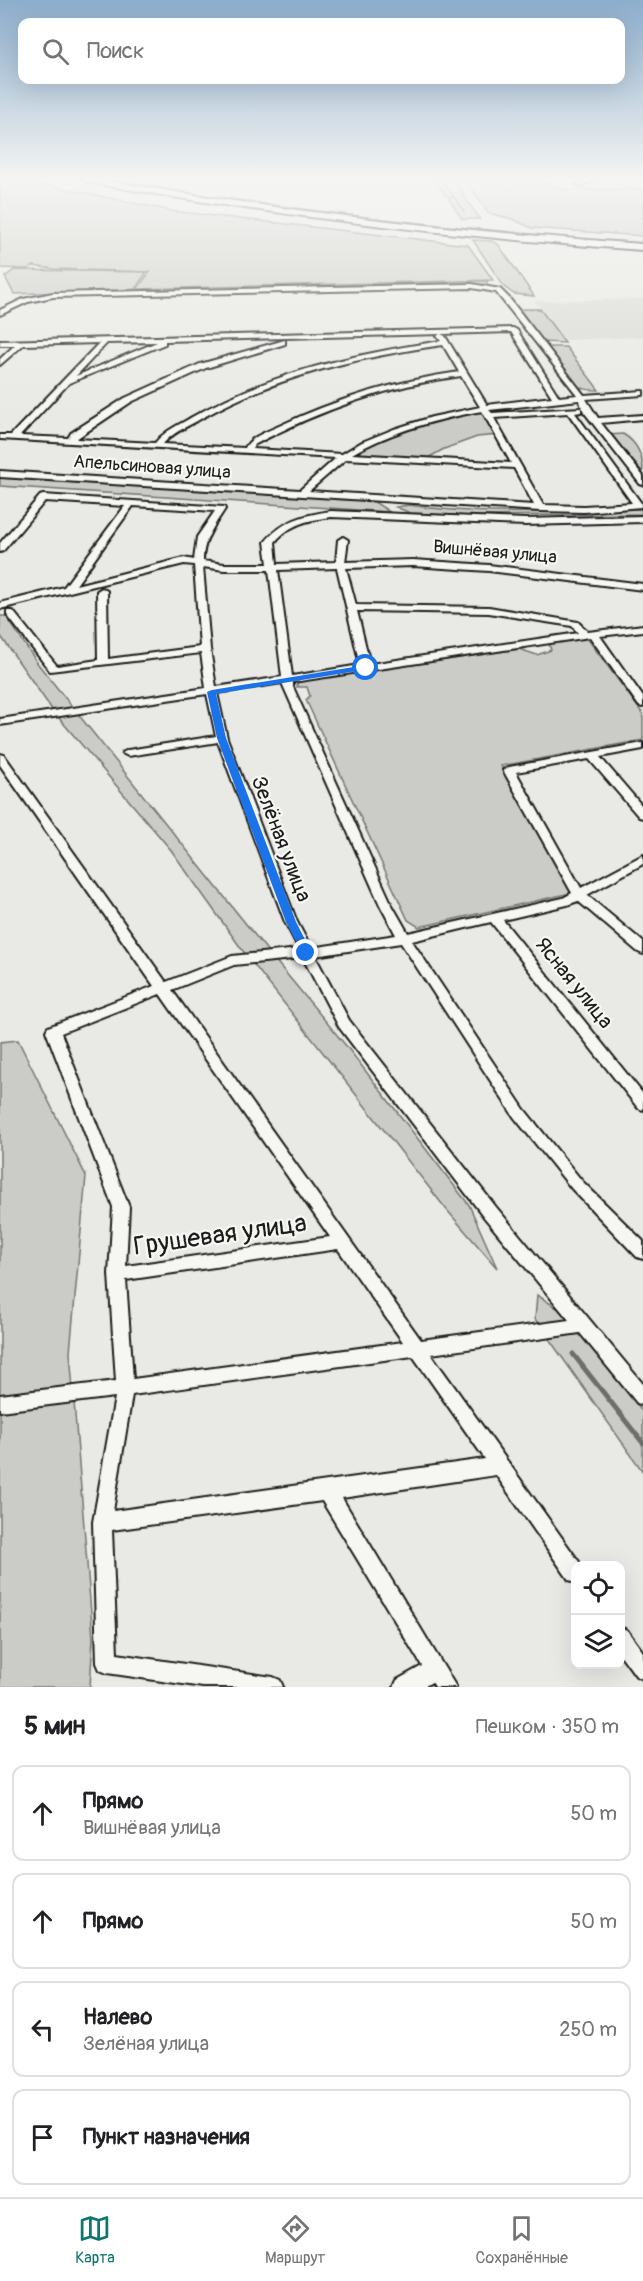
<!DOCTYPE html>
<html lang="ru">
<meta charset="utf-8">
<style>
body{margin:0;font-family:Pangolin,sans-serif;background:#f6f6f6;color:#202124}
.controls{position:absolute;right:18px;bottom:18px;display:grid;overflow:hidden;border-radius:12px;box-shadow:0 6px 24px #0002}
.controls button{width:54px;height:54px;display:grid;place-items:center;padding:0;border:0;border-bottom:2px solid #e0e0e0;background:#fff;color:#202124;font:30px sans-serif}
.stop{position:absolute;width:18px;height:18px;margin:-14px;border:4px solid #1a73e8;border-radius:50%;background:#fff}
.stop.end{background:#1a73e8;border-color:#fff;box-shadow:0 2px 6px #0008}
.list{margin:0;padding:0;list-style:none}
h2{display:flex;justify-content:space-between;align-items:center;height:78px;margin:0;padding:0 24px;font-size:26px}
h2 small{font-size:20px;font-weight:400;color:#757577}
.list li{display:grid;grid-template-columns:39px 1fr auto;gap:18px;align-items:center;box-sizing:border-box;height:96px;margin:0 12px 12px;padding:0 12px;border:2px solid #e0e0e0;border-radius:12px}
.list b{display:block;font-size:22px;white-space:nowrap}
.list p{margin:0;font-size:20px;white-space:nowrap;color:#757577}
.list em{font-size:20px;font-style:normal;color:#757577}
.icon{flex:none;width:33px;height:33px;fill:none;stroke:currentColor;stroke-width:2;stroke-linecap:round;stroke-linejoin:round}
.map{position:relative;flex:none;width:643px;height:1687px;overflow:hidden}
.search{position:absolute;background:#fff;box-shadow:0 6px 24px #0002;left:18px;right:18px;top:18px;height:66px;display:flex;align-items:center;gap:15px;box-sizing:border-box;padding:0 21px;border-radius:12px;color:#757577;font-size:22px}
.sheet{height:510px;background:#fff}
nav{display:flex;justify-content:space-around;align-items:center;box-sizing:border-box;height:84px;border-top:2px solid #e0e0e0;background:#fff;font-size:16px;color:#757577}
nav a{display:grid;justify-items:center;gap:3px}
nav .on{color:#0f766e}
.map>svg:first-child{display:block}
.built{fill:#dadad6}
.green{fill:#cbcbc7;stroke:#747472;stroke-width:1.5}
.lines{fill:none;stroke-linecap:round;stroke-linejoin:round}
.stream-far1{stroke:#6d6d6c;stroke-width:2}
.stream{stroke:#6d6d6c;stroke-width:5}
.minor-casing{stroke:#1c1c1c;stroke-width:4}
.primary-casing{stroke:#1c1c1c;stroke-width:4}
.minor{fill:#f6f6f2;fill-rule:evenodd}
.primary{fill:#f6f6f2;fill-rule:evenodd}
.route{fill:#1a73e8}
.labels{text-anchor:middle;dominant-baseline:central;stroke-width:4.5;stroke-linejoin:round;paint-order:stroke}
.far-street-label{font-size:18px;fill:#1c1c1c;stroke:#f6f6f2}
.street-label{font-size:21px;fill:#1c1c1c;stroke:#f6f6f2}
.near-street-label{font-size:26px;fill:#1c1c1c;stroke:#f6f6f2}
</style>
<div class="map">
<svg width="643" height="1687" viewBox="0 0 643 1687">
<rect width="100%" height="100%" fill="#e9e9e5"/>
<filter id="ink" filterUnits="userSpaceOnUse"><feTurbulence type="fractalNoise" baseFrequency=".0167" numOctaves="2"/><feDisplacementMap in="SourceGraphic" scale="12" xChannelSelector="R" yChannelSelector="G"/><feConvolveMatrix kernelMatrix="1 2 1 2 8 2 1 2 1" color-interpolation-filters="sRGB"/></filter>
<g filter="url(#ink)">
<!-- built -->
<polygon class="built" points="643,299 643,337 562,340 535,301"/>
<!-- green -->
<g class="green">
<polygon points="0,179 18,179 172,211 468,245 493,280 137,289 150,272 54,269 33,266 28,269 0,268"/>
<polygon points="435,179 455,179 464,194 461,196 464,196 480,219 462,219 449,199 451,197 446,196"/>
<polygon points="466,179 530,179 567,190 643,189 643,236 532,228 512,219 488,213"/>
<polygon points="473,240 491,241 498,244 534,296 514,294 504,287"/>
<polygon points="14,270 147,272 135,289 14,294 5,277"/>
<polygon points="488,281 486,284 271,288 272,287"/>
<polygon points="515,309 540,309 565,343 542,342"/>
<path d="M 546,347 L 566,347 L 599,390 C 566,391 562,372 546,347 Z"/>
<path d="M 475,410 L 483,411 L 498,435 L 477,437 L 444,449 L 426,459 L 364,455 L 358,451 C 395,430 434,420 475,410 Z"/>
<path d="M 623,434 C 638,443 643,456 643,472 L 608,435 Z"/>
<polygon points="0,478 373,501 390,512 0,486"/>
<path d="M 409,505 C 484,517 564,511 640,509 L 643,514 L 469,516 L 410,513 L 396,507 Z"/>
<polygon points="0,616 6,616 38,664 270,954 347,1047 469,1205 497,1268 446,1209 243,951 171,850 53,711 0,635"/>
<polygon points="587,638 643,714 643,740 501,766 571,893 419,927 408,920 306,700 310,696 307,687 297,687 297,682 519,649 537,655 551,650 549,644"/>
<polygon points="18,1040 86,1176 70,1352 93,1638 90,1687 0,1687 0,1042"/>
<polygon points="537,1295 565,1313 643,1412 643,1472 535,1319"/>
</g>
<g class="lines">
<!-- stream-far1 -->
<polyline class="stream-far1" points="441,179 464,211"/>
<!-- stream -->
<polyline class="stream" points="573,1354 643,1443"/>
<defs>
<g id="minor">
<polygon points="588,179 595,179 581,186 576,185"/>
<path d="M 472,284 L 500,289 L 509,298 L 584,395 L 643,391 L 643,395 L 586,399 L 598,418 L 643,415 L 643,419 L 601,423 L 643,476 L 643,485 L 640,484 L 584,412 L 579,400 L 489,410 L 492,413 L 581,408 L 581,412 L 575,413 L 641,503 L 641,507 L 584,512 L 540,511 L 0,477 L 0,471 L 300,490 L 336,458 L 0,439 L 0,435 L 11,435 L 99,343 L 23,345 L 0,365 L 0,359 L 15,345 L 0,345 L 0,341 L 513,328 L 517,330 L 559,397 L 577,395 L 496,292 L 472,288 L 53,297 L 28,302 L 0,315 L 0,310 L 23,299 L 53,293 ZM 511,332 L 552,397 L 487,405 L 445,336 L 441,334 ZM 440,334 L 437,336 L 441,341 C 354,354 269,373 192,417 C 179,425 164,431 155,443 L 76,439 L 131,402 L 206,368 L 285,344 L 285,340 L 200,364 L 125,398 L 71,433 L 68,438 L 20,436 L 69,383 L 165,344 L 165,341 ZM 157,342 L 76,376 L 107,343 ZM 443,345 L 459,372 C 396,381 336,399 279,426 C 268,431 250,437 245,448 L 163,444 C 173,432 189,426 202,418 C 276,376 359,357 443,345 ZM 461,376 L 480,407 L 432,417 L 394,429 L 362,442 L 342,454 L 253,449 L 254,445 C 320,410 387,386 461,376 ZM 482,411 L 511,463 L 352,454 C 392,431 438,419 482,411 ZM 568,413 L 632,503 L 584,506 L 543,505 L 494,418 ZM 346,459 L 514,468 L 534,505 L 309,491 Z"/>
<path d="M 43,495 L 224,507 L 225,509 C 214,526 203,540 203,561 L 224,564 L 268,564 L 265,542 C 283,520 304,515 331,511 L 525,519 L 643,516 L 643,522 L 525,525 L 331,517 C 308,520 290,524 275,542 L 277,564 L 336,562 L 338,540 L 343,537 L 348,540 L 345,562 L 413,560 L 489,565 L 643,584 L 643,590 L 489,571 L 413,566 L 346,568 L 356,605 L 489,607 L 578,622 L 588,632 L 643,625 L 643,631 L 600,636 L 643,697 L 643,707 L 639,706 L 590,637 L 293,682 L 293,687 L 392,905 L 408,933 L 563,898 L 572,893 L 503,770 L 509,767 L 643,743 L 643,749 L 600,757 L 643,807 L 643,818 L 639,817 L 589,759 L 516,772 L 581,888 L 643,855 L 643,864 L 587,895 L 643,942 L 643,954 L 638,952 L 578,901 L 567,905 L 503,920 L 643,1094 L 643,1110 L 638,1108 L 491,922 L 412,941 L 524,1109 L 582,1181 L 643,1241 L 643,1259 L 637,1257 L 572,1189 L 514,1117 L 401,943 L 315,956 L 349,1020 L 496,1207 L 643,1384 L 643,1405 L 637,1403 L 580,1333 L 431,1354 L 582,1566 L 576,1566 L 576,1582 L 569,1580 L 496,1475 L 342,1498 L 456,1687 L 435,1687 L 432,1682 L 423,1687 L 394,1687 L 397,1680 L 422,1666 L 322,1501 L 112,1530 L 117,1654 L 273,1677 L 280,1680 L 283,1687 L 203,1687 L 107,1673 L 100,1670 L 97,1663 L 93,1522 L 115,1397 L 0,1411 L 0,1395 L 116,1381 L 109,1274 L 113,1207 L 46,1031 L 48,1027 L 154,986 L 0,765 L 0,754 L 4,755 L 166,982 L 232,956 L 299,949 L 285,922 L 218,742 L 128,756 L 122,753 L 128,750 L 216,736 L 207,694 L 0,725 L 0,719 L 206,688 L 201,653 L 50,671 L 7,615 L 7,611 L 13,611 L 57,666 L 98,660 L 97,591 L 102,588 L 107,591 L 108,659 L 200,647 L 194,565 L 184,564 L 0,609 L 0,603 L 64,587 L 125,506 L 45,501 L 3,551 L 0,552 L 0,543 L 40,496 ZM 133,506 L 215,511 L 197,537 L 194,560 L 184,558 L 76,585 ZM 203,567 L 224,570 L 269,570 L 282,677 L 216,687 L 210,649 ZM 337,568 L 360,665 L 292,676 L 278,570 ZM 357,611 L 489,613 L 572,626 L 578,633 L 370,664 ZM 282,683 L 380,905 L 396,935 L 311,948 L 297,922 L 227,738 L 217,693 ZM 303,958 L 339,1027 L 484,1217 L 569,1320 L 421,1340 L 172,990 L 234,965 ZM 160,994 L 330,1237 L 126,1266 L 129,1207 L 61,1033 ZM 338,1249 L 403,1342 L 133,1379 L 126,1280 ZM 413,1356 L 485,1459 L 113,1511 L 132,1395 Z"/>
<polygon points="620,1627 627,1630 643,1652 643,1679 636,1676 620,1654"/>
</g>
<path id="primary" d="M 82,179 L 101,179 C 280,212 461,231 643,244 L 643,250 C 456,237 271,216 87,182 Z"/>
</defs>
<!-- minor casing -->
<use href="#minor" class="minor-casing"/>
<!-- primary casing -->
<use href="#primary" class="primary-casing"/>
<!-- minor -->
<use href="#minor" class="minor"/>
<!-- primary -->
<use href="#primary" class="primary"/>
</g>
</g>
<!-- sky -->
<linearGradient id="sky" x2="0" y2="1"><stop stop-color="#8cadcc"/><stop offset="0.43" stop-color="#f5f5f3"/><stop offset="1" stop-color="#f5f5f3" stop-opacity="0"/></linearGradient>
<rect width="643" height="415" fill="url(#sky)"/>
<!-- route -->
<polygon class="route" points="366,665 369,666 369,669 216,694 226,738 296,922 312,953 306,956 303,955 286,922 217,738 207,692 212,690"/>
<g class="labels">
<!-- far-street labels -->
<g class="far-street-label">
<text transform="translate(152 467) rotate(4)">Апельсиновая улица</text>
<text transform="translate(495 552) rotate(5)">Вишнёвая улица</text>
</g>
<!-- street labels -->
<g class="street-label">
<text transform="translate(281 839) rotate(69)">Зелёная улица</text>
<text transform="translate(574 983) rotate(51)">Ясная улица</text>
</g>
<!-- near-street labels -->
<g class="near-street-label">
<text transform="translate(220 1235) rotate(-8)">Грушевая улица</text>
</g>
</g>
</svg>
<div class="controls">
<button><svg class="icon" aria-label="locate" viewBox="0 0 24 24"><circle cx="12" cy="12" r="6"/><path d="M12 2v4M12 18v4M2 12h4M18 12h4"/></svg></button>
<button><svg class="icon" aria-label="layers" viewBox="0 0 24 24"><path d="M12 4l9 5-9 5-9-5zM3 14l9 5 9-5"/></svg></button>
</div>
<div class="stop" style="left:366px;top:668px"></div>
<div class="stop end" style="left:306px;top:953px"></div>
<div class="search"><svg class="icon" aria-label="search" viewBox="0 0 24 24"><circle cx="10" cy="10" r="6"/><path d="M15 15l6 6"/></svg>Поиск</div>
</div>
<section class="sheet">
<h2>5 мин<small>Пешком · 350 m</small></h2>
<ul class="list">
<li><svg class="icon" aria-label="ahead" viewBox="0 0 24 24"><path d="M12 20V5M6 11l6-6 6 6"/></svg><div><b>Прямо</b><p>Вишнёвая улица</p></div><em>50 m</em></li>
<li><svg class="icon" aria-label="ahead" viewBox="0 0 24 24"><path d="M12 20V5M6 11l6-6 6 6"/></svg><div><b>Прямо</b></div><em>50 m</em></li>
<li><svg class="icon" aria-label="left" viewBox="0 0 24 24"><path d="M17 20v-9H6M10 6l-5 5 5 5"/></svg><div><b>Налево</b><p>Зелёная улица</p></div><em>250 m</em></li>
<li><svg class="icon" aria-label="arrive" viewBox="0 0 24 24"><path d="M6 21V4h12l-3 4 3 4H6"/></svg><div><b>Пункт назначения</b></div></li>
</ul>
</section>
<nav>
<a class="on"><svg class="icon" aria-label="map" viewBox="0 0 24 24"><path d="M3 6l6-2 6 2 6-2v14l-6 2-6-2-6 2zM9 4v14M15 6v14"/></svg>Карта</a>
<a><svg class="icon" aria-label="directions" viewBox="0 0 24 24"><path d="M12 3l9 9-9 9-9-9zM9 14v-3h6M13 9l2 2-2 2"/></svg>Маршрут</a>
<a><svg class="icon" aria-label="saved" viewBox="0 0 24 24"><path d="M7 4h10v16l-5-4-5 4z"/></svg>Сохранённые</a>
</nav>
